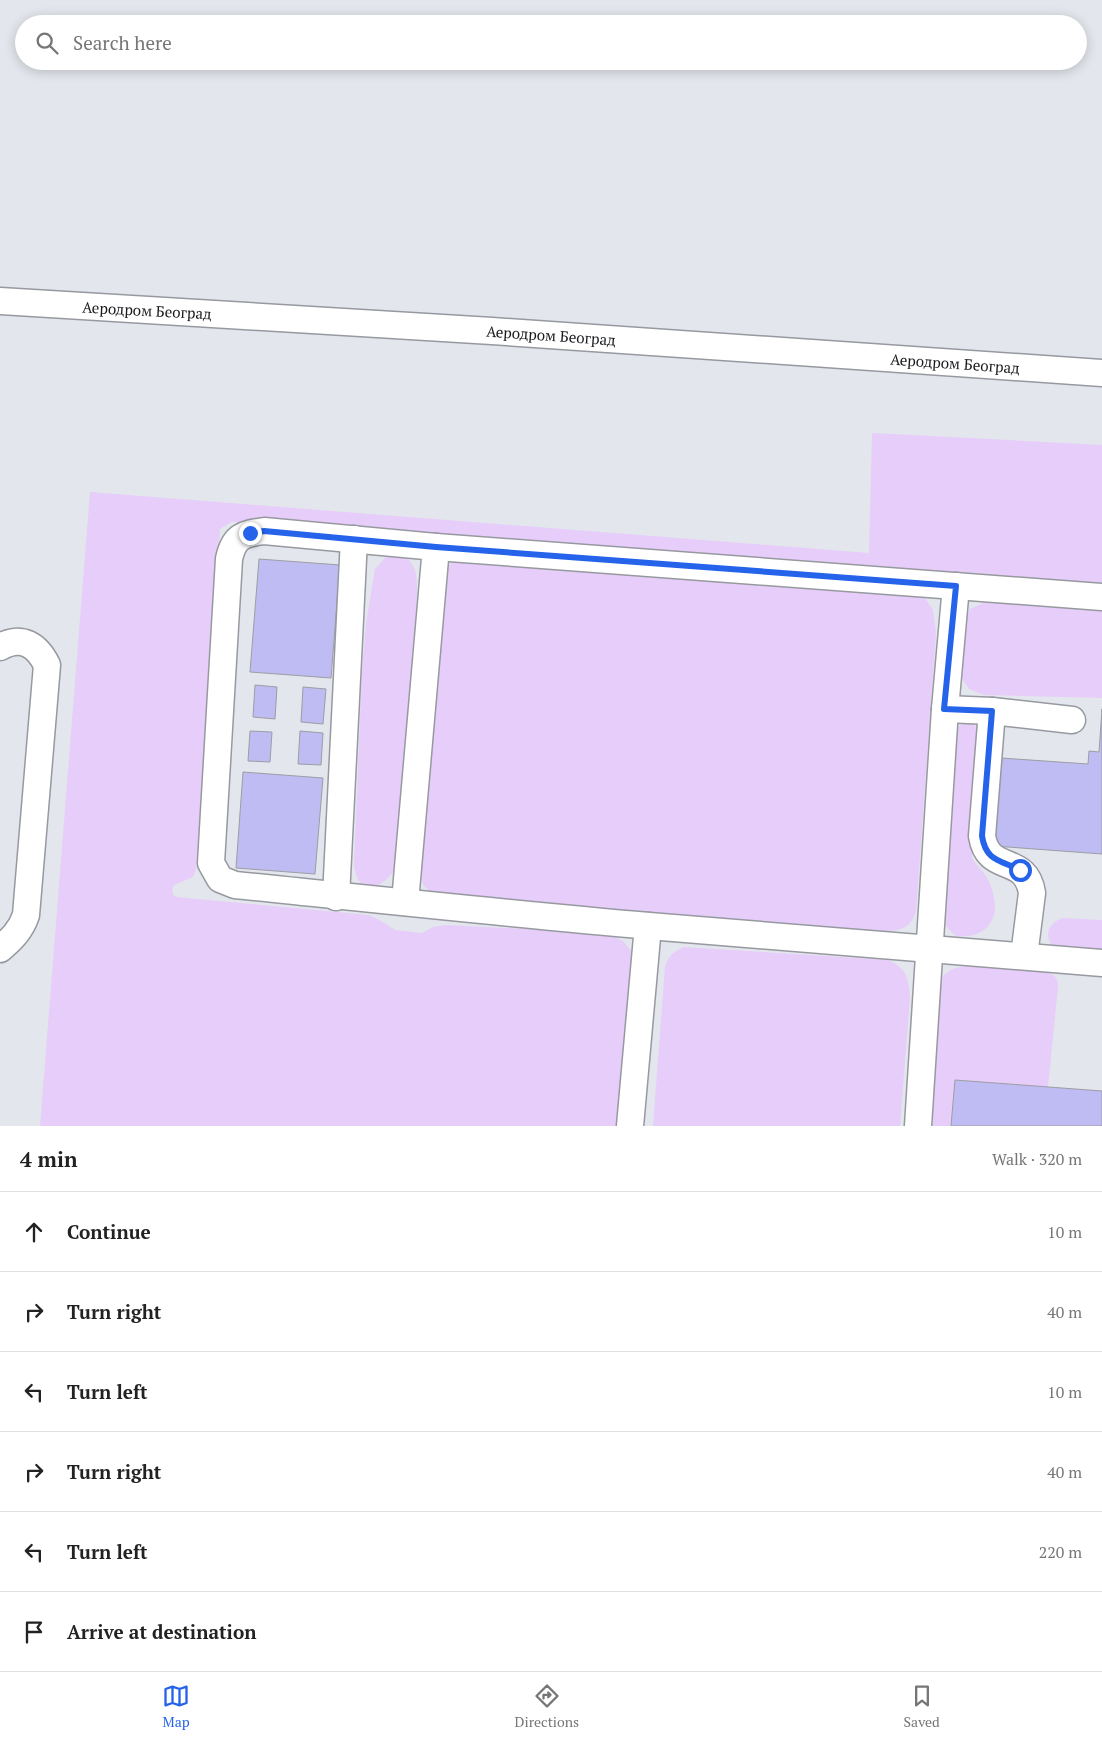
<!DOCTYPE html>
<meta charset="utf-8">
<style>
body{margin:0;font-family:"PT Serif",serif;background:#f2f2f2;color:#222}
.stop{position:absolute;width:15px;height:15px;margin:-11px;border:4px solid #2563eb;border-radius:50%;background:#fff}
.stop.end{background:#2563eb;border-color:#fff;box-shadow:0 1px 5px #0008}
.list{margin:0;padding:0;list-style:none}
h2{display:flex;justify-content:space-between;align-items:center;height:65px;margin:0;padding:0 20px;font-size:21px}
h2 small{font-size:16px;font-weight:400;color:#767676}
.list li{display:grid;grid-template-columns:32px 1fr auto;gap:15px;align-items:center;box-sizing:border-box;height:80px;padding:0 20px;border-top:1px solid #e0e0e0}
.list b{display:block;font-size:19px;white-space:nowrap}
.list em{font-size:16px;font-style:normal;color:#767676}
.icon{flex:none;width:28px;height:28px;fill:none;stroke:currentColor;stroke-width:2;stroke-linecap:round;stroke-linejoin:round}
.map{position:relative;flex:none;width:1102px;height:1126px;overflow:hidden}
.search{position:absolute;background:#fff;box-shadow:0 2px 12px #0003;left:15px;right:15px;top:15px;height:55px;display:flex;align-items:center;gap:12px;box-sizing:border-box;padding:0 18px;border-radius:28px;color:#767676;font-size:19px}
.sheet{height:545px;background:#fff}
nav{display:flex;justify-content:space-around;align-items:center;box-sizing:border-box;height:70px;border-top:1px solid #e0e0e0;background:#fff;font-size:14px;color:#767676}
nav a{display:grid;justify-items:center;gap:2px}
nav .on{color:#2563eb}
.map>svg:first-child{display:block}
.green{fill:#e7cdfa}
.building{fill:#bebcf2;stroke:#9d9da3}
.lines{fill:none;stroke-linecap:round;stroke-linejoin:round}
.minor-casing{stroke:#96999f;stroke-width:29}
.minor{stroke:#fff;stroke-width:26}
.route{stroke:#2563eb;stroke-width:6}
.labels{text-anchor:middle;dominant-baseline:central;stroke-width:4.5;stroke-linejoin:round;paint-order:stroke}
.street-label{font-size:15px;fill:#18191c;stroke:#fff}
</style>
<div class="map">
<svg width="1102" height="1126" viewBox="0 0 1102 1126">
<rect width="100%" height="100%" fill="#e3e6ec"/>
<!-- green -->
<g class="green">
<path d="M 872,433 L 1102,445 L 1102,589 L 238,522 L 231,522 L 220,529 L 196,870 L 193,877 L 174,885 C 172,890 171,894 176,897 L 369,915 L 381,921 L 395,930 L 422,933 L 433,927 L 446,925 L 605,933 L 623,941 L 633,953 L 624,1126 L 40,1126 L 90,492 L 869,553 Z"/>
<path d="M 401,552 C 418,567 417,575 417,596 L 397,856 C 396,861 396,868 393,872 C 387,881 372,892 362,884 C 356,879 355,871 354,865 L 362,672 L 366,624 L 375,569 L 386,557 Z"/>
<path d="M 457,559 L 922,594 L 933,610 L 936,633 L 916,912 C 909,929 903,929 887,932 L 436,897 L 424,886 L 419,873 L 440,572 Z"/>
<polygon points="986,602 1102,611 1102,698 984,695 969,689 961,677 964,622 970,609"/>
<path d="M 965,721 L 973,722 L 978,732 L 975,768 L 972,858 C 976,865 982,870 986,876 C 991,884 995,897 995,907 C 995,922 984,934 969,936 C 965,936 960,937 957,936 C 951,933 947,927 943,922 L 956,730 Z"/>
<path d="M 1063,918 L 1102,920 L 1102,953 C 1091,952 1068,953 1059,950 C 1053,948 1048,941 1048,934 C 1049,925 1055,921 1063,918 Z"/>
<path d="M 684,947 L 888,960 C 907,969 908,977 910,997 L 900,1126 L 653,1126 L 665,967 C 668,956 674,951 684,947 Z"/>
<path d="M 969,965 L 1045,972 C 1054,974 1059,978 1058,987 L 1048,1087 L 955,1080 L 951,1126 L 933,1126 L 927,1114 L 937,985 C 945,971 952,968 969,965 Z"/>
</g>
<!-- building -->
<g class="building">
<polygon points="259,559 340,565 331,678 250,672"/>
<polygon points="255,685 277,687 275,719 253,717"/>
<polygon points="303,687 326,689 323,724 301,722"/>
<polygon points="1102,709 1102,854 994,846 1001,758 1088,764 1089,751 1099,752"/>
<polygon points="250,731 272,732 270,762 248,761"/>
<polygon points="300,731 323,733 321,765 298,764"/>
<polygon points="243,772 323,778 315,874 236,868"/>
<polygon points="955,1080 1102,1091 1102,1126 951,1126"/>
</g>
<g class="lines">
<defs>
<g id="minor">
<polyline points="0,301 492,331 1102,373"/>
<path d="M 1102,597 L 436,547 L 264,531 C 243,534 234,536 229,559 L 211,863 L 220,879 L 235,885 C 373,899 511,914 649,926 C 800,939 951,950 1102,963"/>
<path d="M 0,647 C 22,635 37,645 47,665 L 26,915 C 21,930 12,939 0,949"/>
<polyline points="945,709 992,711 1072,720"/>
<path d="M 992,711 L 982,836 C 988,875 1026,853 1032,893 L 1024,956"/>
<polyline points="336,897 354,539"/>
<polyline points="405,902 436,547"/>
<polyline points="630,1126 648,926"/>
<polyline points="918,1126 945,709 956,586"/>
</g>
</defs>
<!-- minor casing -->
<use href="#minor" class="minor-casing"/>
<!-- minor -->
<use href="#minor" class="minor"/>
</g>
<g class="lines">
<!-- route -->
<path class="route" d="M 250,533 L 264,531 L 436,547 L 956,586 L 944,709 L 992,711 L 982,836 C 986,862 1001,860 1020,870"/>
</g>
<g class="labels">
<!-- street labels -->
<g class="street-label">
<text transform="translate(147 310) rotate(3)">Аеродром Београд</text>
<text transform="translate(551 335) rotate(4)">Аеродром Београд</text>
<text transform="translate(955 363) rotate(4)">Аеродром Београд</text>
</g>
</g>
</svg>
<div class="stop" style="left:1020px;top:870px"></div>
<div class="stop end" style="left:250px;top:533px"></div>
<div class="search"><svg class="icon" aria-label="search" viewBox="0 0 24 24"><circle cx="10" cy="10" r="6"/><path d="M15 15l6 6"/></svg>Search here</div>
</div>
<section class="sheet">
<h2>4 min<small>Walk · 320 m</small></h2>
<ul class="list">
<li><svg class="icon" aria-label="ahead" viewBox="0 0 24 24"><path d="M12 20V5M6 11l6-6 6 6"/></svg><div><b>Continue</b></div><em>10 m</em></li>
<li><svg class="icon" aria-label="right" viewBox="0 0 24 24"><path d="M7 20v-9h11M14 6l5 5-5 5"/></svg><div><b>Turn right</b></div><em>40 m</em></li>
<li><svg class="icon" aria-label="left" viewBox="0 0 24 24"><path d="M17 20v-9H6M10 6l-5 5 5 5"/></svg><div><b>Turn left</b></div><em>10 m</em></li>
<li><svg class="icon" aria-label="right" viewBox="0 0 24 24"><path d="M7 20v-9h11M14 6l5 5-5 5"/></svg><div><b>Turn right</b></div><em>40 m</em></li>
<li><svg class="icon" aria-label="left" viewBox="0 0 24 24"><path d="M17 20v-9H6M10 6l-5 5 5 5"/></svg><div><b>Turn left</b></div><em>220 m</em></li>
<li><svg class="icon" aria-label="arrive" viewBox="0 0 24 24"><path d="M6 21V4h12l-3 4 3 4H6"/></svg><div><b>Arrive at destination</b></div></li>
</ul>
</section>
<nav>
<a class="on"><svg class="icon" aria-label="map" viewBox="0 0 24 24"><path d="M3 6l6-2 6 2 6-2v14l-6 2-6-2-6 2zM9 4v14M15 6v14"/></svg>Map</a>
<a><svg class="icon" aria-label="directions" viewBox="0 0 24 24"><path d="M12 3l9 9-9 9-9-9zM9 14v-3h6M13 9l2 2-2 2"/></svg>Directions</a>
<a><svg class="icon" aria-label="saved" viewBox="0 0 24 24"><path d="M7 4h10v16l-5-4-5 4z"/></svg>Saved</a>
</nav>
